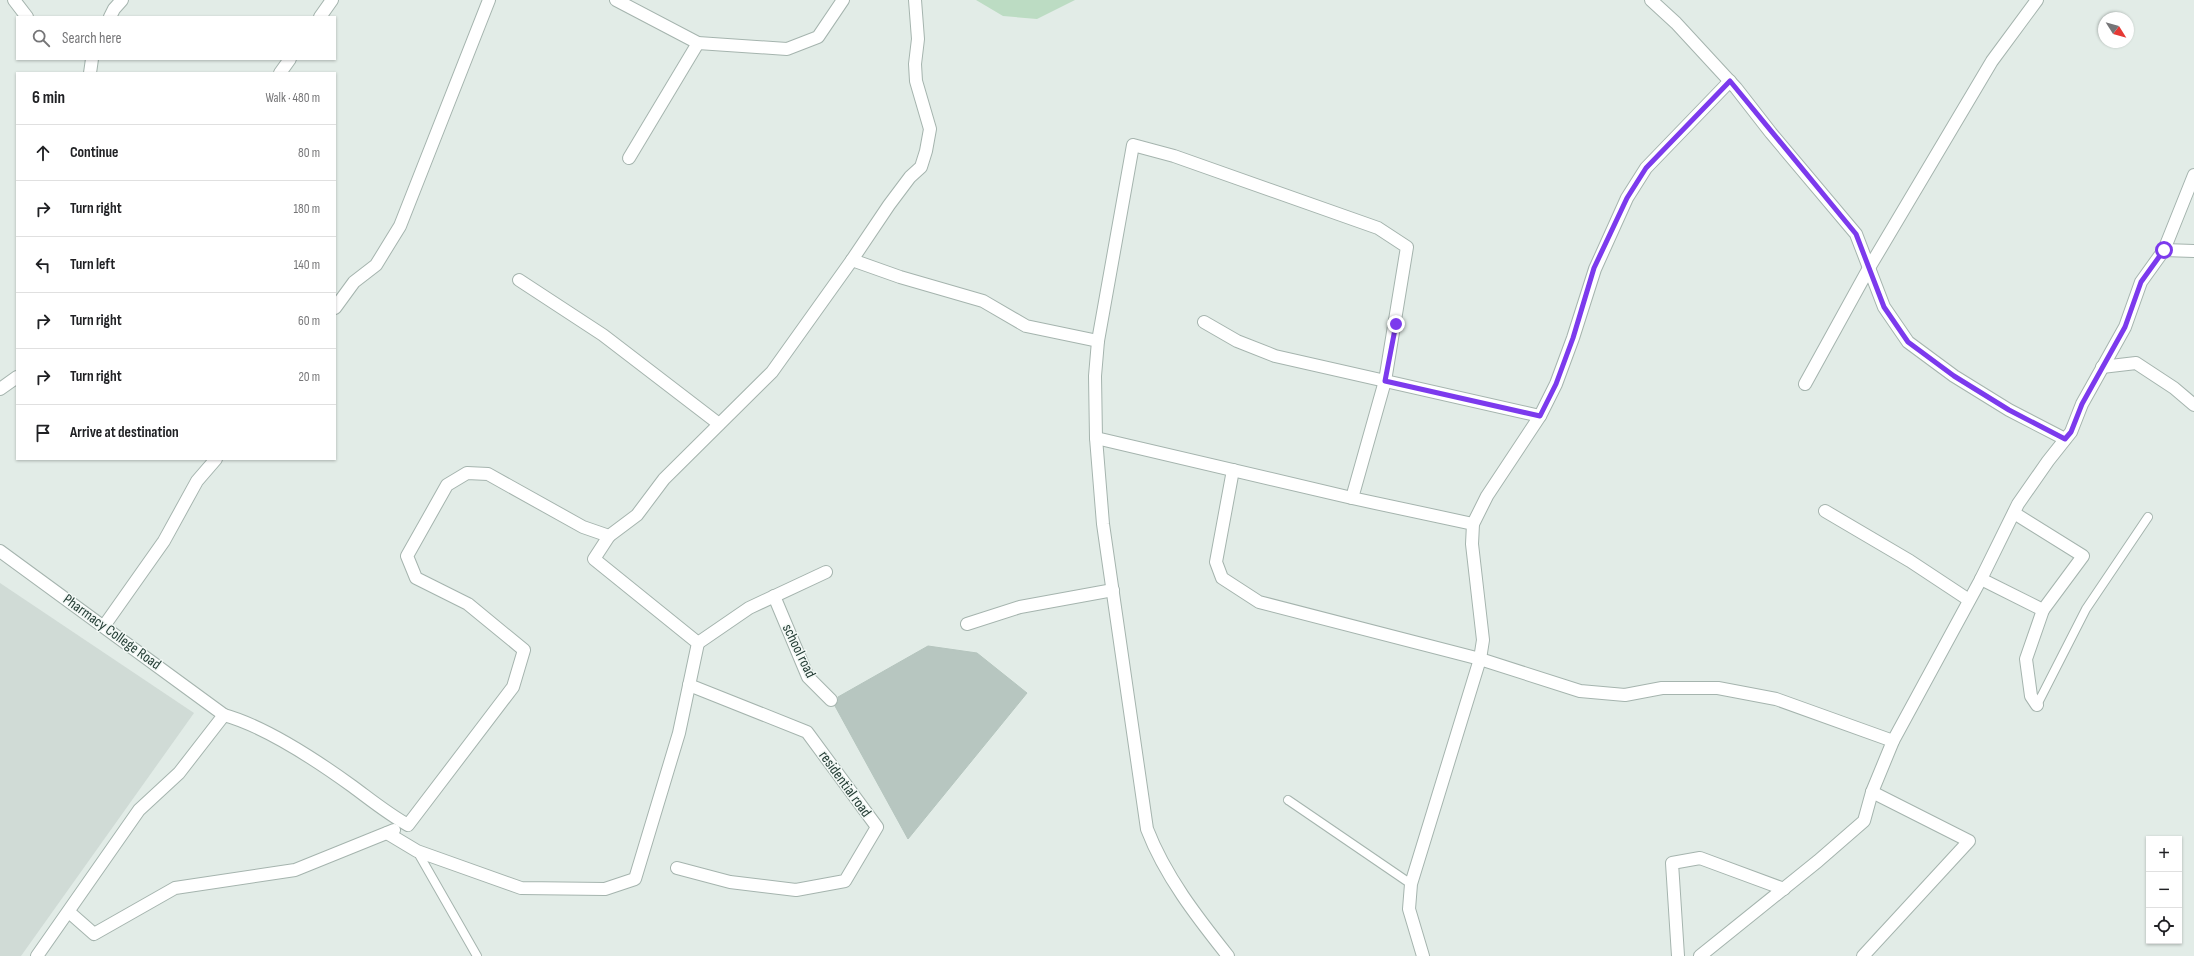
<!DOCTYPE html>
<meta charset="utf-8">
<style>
body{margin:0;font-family:"Sofia Sans Condensed",sans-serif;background:#f2f2f2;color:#202124}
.controls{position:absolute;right:12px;bottom:12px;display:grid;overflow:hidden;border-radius:0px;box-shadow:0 1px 3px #0004}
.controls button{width:36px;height:36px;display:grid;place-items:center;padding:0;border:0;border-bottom:1px solid #e0e0e0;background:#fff;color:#202124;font:20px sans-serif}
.compass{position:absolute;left:2098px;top:12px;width:36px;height:36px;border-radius:50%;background:#fff;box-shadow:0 1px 3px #0004;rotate:127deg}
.stop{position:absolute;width:12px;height:12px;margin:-9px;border:3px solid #7c3aed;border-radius:50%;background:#fff}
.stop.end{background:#7c3aed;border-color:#fff;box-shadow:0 1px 4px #0008}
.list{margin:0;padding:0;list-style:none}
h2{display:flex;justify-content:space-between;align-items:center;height:52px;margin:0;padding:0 16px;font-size:17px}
h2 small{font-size:13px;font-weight:400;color:#757577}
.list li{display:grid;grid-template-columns:26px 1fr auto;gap:12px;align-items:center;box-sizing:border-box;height:56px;padding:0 16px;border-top:1px solid #e0e0e0}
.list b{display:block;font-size:15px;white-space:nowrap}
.list em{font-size:13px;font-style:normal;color:#757577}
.icon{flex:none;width:22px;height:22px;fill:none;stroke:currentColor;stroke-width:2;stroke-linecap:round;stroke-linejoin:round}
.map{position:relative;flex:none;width:2194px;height:956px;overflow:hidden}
.search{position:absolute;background:#fff;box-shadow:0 1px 3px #0004;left:16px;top:16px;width:320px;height:44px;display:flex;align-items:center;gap:10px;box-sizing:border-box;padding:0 14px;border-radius:0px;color:#757577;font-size:15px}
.panel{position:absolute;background:#fff;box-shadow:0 1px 3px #0004;left:16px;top:72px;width:320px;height:388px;border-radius:0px}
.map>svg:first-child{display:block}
.built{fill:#d0dbd6}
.green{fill:#bcdcc3}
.building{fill:#b7c6c0;stroke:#b5c5be}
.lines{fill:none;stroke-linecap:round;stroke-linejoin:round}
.lane-casing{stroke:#a5b4ae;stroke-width:10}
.street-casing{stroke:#a5b4ae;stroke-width:14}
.lane{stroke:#fff;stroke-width:8}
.street{stroke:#fff;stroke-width:12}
.route{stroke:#7c3aed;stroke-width:5}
.labels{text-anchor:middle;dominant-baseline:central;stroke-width:3;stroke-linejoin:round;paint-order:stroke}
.street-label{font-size:15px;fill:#233c34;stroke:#f2f8f5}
</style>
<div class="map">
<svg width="2194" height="956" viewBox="0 0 2194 956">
<rect width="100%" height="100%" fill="#e2ece7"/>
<!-- built -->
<polygon class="built" points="0,583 194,713 21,956 0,956"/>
<!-- green -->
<polygon class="green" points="976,0 1075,0 1037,19 1003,16"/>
<!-- building -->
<polygon class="building" points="928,646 977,653 1027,693 908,839 835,706 838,702 838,697"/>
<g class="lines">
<defs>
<g id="lane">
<polyline points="2037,705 2086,609 2148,517"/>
<polyline points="1288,800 1411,884"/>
<polyline points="417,851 477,956"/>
</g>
<g id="street">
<polyline points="14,0 27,17"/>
<polyline points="616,0 698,43 787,49 818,37 843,0"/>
<polyline points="1651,0 1676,23 1736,88 1771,133 1856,234 1884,307 1908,342 1954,376 2009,410 2065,439"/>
<polyline points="110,17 114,9 122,0"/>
<polyline points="320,17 332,0"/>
<polyline points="90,73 92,59"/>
<polyline points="280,73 290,59"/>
<polyline points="629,158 698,43"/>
<polyline points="2164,250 2194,175"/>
<polyline points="852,260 889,205 910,177 921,167 926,151 930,129 916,81 915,64 918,39 915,0"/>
<polyline points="519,280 603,335 719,424"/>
<polyline points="335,308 354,282 376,265 400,226 489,0"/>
<polyline points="1204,322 1237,341 1275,356 1540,416"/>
<polyline points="1098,341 1133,145 1174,156 1378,228 1407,247 1385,381 1352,498 1473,524"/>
<polyline points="2102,367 2136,363 2174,388 2194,405"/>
<polyline points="1805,384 1869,268 1992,61 2037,0"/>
<polyline points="0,389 17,377"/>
<polyline points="1096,438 1352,498"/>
<polyline points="1233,470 1216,562 1222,578 1259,602 1480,659 1580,691 1625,695 1662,688 1718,688 1776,699 1893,741"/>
<polyline points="1825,511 1910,561 1969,600"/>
<polyline points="0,551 224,715"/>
<polyline points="1981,579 2043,610 2083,556 2014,513"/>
<polyline points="774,596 808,677 831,700"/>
<polyline points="967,624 1020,607 1113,590"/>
<polyline points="104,626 164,541 197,481 216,459"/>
<polyline points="698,643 749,608 826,572"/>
<polyline points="2037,705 2031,696 2026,659 2043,610"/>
<polyline points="387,833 417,851 521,888 605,889 635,879 679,733 698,643 594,559 609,536"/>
<polyline points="677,868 730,882 796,890 845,881 877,827 807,732 689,685"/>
<polyline points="69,912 94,934 175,888 295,870 394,830"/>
<path d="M 37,956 L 139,810 L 179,773 L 224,715 C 267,727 316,760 352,786 C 371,800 388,814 408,825 L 513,687 L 524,650 L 468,604 L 416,578 L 407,556 L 447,485 L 467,473 L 488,474 L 583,527 L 609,536 L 637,515 L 664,479 L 772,372 L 852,260 L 900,277 L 983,301 L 1026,326 L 1098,341 L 1095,376 L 1096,438 L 1103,524 L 1147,829 C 1165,876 1197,917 1228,956"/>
<polyline points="1423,956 1409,909 1411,884 1480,659 1483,640 1472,544 1473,524 1487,496 1540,416 1556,384 1573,338 1595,269 1627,198 1646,168 1730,81"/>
<polyline points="1678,956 1672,863 1700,858 1784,889"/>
<polyline points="1700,956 1818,861 1864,821 1872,792 1893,741 1981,579 2018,504 2048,461 2071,432 2082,404 2125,327 2141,282 2164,250 2194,251"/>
<polyline points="1863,956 1969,841 1872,792"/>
</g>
</defs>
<!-- lane casing -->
<use href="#lane" class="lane-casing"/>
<!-- street casing -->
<use href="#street" class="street-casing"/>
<!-- lane -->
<use href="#lane" class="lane"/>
<!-- street -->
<use href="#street" class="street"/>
</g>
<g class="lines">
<!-- route -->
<polyline class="route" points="1396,324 1385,381 1540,416 1556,384 1573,338 1594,268 1627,198 1646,168 1730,81 1856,234 1884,307 1908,342 1954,376 2009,410 2065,439 2071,432 2082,404 2125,327 2141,282 2164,250"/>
</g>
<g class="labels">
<!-- street labels -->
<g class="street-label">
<text transform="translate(112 632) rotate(36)">Pharmacy College Road</text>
<text transform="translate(799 651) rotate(64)">school road</text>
<text transform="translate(845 784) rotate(54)">residential road</text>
</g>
</g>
</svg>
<div class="controls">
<button>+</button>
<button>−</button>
<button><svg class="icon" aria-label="locate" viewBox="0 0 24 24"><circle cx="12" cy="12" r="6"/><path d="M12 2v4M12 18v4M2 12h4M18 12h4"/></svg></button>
</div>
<svg class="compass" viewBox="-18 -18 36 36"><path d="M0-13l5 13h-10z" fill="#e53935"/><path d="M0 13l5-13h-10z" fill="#757577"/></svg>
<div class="stop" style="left:2164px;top:250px"></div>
<div class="stop end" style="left:1396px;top:324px"></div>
<div class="search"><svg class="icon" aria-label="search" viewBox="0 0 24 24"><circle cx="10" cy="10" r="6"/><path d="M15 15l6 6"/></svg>Search here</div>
<section class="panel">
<h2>6 min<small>Walk · 480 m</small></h2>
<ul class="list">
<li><svg class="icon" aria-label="ahead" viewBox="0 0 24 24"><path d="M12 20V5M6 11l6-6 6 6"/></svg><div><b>Continue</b></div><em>80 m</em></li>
<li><svg class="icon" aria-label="right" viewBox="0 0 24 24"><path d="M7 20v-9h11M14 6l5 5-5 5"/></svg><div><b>Turn right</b></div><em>180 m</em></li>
<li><svg class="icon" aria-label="left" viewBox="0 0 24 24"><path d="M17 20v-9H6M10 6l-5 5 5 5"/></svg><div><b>Turn left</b></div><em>140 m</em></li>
<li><svg class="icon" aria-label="right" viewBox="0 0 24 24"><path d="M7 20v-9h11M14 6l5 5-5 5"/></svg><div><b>Turn right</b></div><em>60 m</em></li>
<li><svg class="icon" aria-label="right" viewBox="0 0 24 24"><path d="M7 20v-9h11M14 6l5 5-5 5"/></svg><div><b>Turn right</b></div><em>20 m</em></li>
<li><svg class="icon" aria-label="arrive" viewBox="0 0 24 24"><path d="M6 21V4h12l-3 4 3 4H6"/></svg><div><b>Arrive at destination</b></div></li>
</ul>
</section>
</div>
